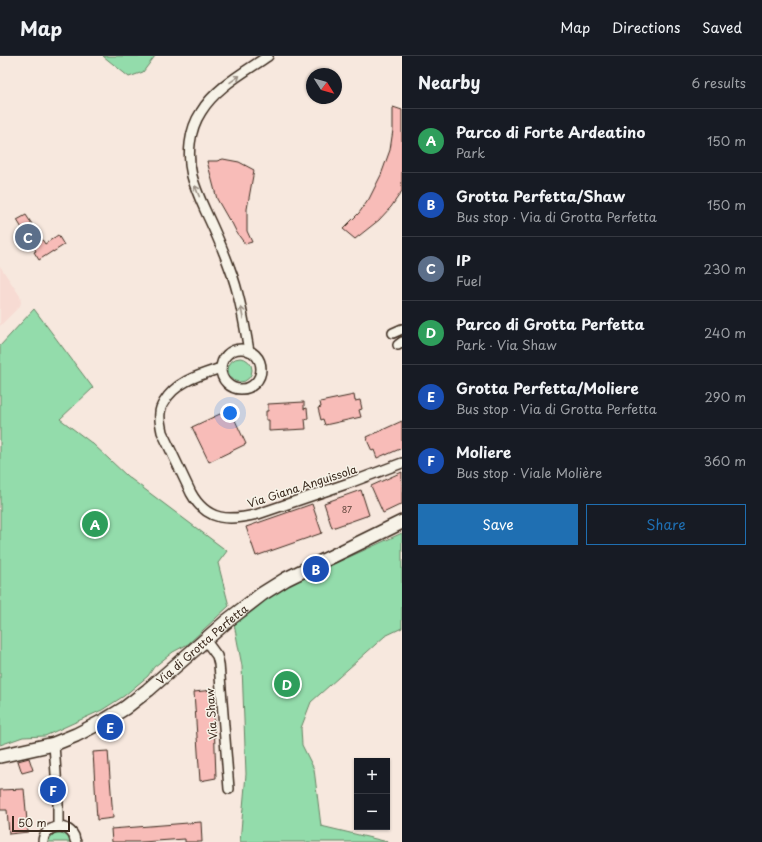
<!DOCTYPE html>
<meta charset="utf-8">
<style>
body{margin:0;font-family:"Playpen Sans",sans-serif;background:#20242c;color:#f1f3f6}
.controls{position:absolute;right:12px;bottom:12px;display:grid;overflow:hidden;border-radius:0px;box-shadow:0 1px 3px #0004}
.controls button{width:36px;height:36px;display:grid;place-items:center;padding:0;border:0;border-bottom:1px solid #363941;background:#171b24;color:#f1f3f6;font:20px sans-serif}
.compass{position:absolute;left:306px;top:12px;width:36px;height:36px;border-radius:50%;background:#171b24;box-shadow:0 1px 3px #0004;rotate:127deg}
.scale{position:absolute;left:12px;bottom:10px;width:58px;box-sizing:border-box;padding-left:4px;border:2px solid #3b2a1e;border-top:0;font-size:11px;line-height:14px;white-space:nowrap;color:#3b2a1e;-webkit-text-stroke:3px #f7f3e8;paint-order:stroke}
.you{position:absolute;left:230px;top:357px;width:14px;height:14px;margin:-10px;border:3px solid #fff;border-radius:50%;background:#1a73e8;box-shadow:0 0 0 6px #1a73e833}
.badge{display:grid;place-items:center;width:26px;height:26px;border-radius:50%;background:#1f6fb2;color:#fff;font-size:13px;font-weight:700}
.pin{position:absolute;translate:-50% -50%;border:2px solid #fff;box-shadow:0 1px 4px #0006}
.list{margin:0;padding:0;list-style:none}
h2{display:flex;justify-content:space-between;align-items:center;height:52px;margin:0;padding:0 16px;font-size:17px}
h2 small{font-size:13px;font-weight:400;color:#9ea1a6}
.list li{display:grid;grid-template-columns:26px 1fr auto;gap:12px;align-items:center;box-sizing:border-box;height:64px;padding:0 16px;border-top:1px solid #363941}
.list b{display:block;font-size:15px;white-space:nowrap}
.list p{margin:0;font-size:13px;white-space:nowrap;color:#9ea1a6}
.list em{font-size:13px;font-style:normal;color:#9ea1a6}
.actions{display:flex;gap:8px;padding:12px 16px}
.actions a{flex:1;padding:9px 0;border:1px solid #1f6fb2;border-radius:0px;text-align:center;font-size:14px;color:#1f6fb2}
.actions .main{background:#1f6fb2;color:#fff}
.map{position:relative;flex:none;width:402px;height:786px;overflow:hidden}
header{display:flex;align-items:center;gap:24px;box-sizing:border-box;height:56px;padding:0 20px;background:#171b24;border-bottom:1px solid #363941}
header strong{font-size:19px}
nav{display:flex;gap:22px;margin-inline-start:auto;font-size:14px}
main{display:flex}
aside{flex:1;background:#171b24}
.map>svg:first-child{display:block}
.built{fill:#f7dbd3}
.green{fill:#93dcab;stroke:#678364}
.building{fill:#f8bcb8;stroke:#3b2a1e}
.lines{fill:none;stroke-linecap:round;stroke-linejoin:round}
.street-casing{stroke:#3b2a1e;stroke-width:12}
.secondary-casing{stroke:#3b2a1e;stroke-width:16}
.street{stroke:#f7f3e8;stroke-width:9}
.secondary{stroke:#f7f3e8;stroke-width:13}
.oneway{stroke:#998e83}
.labels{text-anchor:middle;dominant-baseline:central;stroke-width:3;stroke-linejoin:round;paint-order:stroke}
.number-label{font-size:9px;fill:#6a4e44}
.street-label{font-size:11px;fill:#3b2a1e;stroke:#f7f3e8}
</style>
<header>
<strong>Map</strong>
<nav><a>Map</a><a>Directions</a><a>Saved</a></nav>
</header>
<main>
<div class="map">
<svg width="402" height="786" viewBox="0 0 402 786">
<rect width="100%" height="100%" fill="#f7e8de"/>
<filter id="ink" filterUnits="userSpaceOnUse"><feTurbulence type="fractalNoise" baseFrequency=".025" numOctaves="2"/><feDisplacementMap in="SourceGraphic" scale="8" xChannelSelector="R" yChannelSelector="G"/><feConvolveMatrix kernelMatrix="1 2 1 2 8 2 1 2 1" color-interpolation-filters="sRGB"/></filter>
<g filter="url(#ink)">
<!-- built -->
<polygon class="built" points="0,210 20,240 21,246 20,250 0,270"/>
<!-- green -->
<g class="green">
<polygon points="103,0 155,0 143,16 129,21"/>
<polygon points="34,253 93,332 60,363 93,388 127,420 227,495 218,507 229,550 188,588 173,596 154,611 148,620 124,640 102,654 45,680 23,681 0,689 0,290"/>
<circle cx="240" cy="314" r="12"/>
<polygon points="402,477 402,572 385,580 311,646 301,672 302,689 314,713 321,770 388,786 240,786 246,718 242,610 234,568 272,536"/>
<path d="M 55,777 C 63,776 68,779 70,786 L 48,786 L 50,782 Z"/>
</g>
<!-- building -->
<g class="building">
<polygon points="393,51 402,54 402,135 391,151 379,164 355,183 343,173 359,157 369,143 381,119 390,94 393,74"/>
<polygon points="223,103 239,106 254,114 247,153 247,175 252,186 245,188 237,177 232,167 229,164 217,143 207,105 217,105"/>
<polygon points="26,159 45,188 58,179 64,189 53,196 53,195 39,204 34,196 36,195 17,164"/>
<polygon points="354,339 355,345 360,344 362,353 359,354 361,361 325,369 323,363 321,364 318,352 321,351 320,346"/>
<polygon points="304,346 304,353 307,352 308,362 305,363 306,373 269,375 269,364 266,364 266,355 268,355 268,348"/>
<polygon points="220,358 234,362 246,388 209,406 192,371"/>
<polygon points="402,365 402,392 386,399 386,398 377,402 374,394 372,395 367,384 368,383 367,381"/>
<polygon points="402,416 402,448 383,457 371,430"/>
<polygon points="361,434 369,459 332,472 324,447"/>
<polygon points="312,448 322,477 256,500 246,471"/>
<polygon points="213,634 216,722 200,725 194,636"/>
<polygon points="108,695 113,762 97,764 93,696"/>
<polygon points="29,702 33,714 22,717 18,705"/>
<polygon points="24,733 28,776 9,778 7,754 0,754 0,734"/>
<polygon points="201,766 202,786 185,786 185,783 142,786 112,786 111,773"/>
</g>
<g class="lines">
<defs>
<g id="street">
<polyline points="393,277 402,273"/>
<polyline points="398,289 402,286"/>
<circle cx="241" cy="313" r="20"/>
<path d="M 249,295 C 244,267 240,239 230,213 C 223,193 214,173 205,154 C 200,143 195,132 192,120 C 187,99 189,74 201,56 C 216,31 245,16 268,0"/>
<path d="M 221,312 C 200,319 176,325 164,346 C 162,349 160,353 160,357 C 159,364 161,370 162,376 L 191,437 C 207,466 230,465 258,458 L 352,426 L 402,407"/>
<polyline points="206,585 217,600 219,608 229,733"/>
<polyline points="54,688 58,748 58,771"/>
<path d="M 43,786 C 43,770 66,765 74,780 C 74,780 75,785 76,786"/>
</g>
<g id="secondary">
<path id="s1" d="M 0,700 L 54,688 L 76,679 L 107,663 L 125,652 L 148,634 L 227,565 L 262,538 L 286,523 L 402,466"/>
</g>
</defs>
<!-- street casing -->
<use href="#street" class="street-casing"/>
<!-- secondary casing -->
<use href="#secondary" class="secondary-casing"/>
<!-- street -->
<use href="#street" class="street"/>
<!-- secondary -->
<use href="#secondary" class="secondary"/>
</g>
<!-- one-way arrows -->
<defs><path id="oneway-shaft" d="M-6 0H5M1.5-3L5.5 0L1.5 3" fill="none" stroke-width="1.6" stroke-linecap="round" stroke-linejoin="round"/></defs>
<g class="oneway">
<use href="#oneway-shaft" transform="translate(235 23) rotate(-35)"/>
<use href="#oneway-shaft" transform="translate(197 135) rotate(-112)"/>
<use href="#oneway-shaft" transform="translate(242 257) rotate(-101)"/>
</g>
</g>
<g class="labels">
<!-- number labels -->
<g class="number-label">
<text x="347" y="453">87</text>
</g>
<!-- street labels -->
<g class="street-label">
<text transform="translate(302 430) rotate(-18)">Via Giana Anguissola</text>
<text stroke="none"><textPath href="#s1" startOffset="235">Via di Grotta Perfetta</textPath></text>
<text transform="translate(211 658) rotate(-94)">Via Shaw</text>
</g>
</g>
</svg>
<div class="controls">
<button>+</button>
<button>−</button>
</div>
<svg class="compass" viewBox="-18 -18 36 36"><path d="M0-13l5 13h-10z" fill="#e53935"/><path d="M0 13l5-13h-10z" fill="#9ea1a6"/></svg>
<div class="scale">50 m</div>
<div class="you"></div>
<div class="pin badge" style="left:95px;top:468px;background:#2e9e5b">A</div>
<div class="pin badge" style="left:316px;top:513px;background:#1a4fb4">B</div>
<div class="pin badge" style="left:28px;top:181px;background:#5c6f8a">C</div>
<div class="pin badge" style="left:287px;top:628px;background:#2e9e5b">D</div>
<div class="pin badge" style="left:110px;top:671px;background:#1a4fb4">E</div>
<div class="pin badge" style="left:53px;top:734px;background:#1a4fb4">F</div>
</div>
<aside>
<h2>Nearby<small>6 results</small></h2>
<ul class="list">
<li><span class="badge" style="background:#2e9e5b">A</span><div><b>Parco di Forte Ardeatino</b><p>Park</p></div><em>150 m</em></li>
<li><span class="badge" style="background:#1a4fb4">B</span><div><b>Grotta Perfetta/Shaw</b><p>Bus stop · Via di Grotta Perfetta</p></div><em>150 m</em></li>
<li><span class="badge" style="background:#5c6f8a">C</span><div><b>IP</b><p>Fuel</p></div><em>230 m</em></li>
<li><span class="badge" style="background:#2e9e5b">D</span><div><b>Parco di Grotta Perfetta</b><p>Park · Via Shaw</p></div><em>240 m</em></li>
<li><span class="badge" style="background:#1a4fb4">E</span><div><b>Grotta Perfetta/Moliere</b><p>Bus stop · Via di Grotta Perfetta</p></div><em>290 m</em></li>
<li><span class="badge" style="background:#1a4fb4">F</span><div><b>Moliere</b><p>Bus stop · Viale Molière</p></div><em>360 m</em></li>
</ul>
<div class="actions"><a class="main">Save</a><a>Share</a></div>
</aside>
</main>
